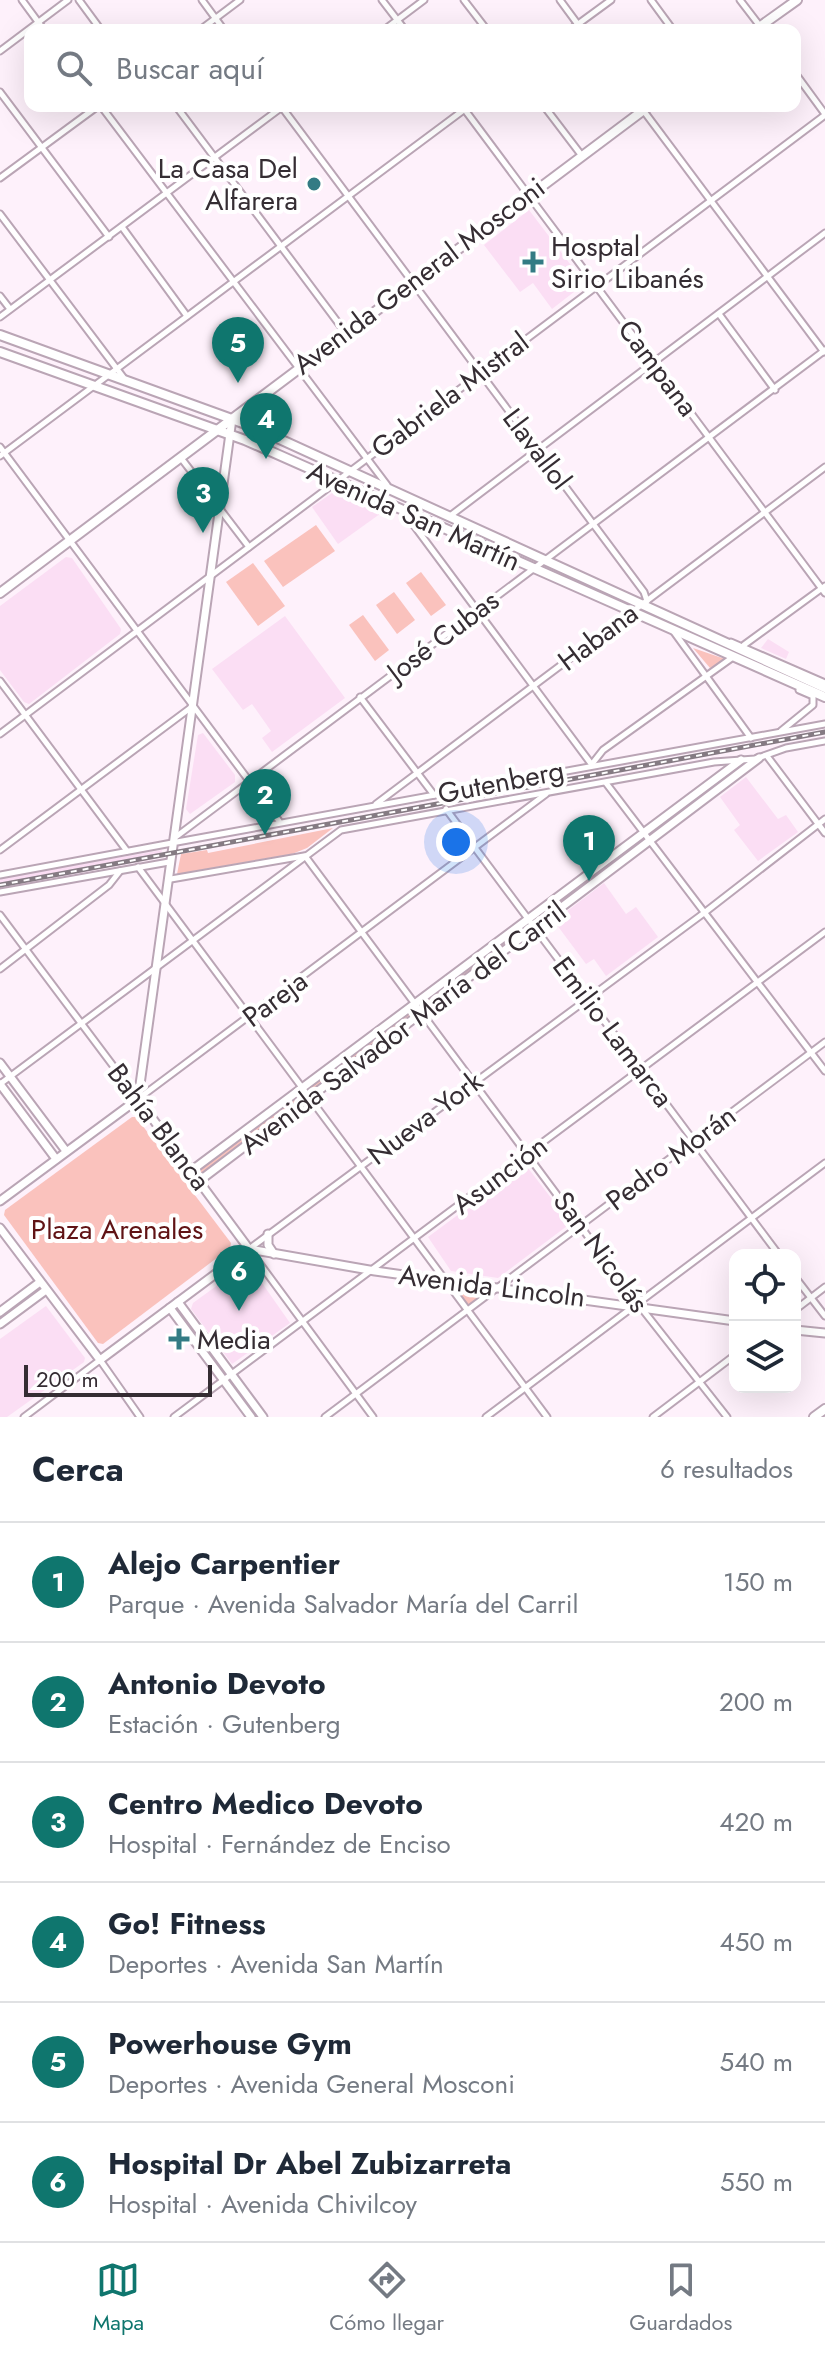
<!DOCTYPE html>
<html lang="es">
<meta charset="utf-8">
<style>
body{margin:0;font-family:Jost,sans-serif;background:#f6f6f7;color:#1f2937}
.controls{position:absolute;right:24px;bottom:24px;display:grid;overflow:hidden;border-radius:16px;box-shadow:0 8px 32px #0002}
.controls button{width:72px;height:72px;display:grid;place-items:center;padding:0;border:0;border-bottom:2px solid #e0e1e3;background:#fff;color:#1f2937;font:40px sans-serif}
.scale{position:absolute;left:24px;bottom:20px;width:188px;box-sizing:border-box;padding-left:8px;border:4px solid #352d33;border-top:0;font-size:22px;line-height:28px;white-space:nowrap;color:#352d33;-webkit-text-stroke:6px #fff;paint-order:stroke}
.you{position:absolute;left:456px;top:842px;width:28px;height:28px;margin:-20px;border:6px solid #fff;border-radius:50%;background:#1a73e8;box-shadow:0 0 0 12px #1a73e833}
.badge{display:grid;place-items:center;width:52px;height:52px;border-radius:50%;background:#0f766e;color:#fff;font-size:26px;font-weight:700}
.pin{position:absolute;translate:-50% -66px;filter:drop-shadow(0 2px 4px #0008)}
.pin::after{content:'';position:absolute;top:42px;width:28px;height:24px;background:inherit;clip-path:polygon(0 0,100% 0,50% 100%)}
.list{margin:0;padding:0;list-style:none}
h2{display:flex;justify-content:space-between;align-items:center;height:104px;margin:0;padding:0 32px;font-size:34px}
h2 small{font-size:26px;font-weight:400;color:#747a83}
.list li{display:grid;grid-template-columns:52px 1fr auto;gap:24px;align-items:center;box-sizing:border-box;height:120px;padding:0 32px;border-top:2px solid #e0e1e3}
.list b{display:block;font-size:30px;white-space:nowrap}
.list p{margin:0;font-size:26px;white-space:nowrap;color:#747a83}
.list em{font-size:26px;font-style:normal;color:#747a83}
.icon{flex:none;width:44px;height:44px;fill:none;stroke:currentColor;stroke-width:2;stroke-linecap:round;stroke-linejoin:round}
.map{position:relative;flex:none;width:825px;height:1417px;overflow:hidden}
.search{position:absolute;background:#fff;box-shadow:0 8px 32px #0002;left:24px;right:24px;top:24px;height:88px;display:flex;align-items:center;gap:20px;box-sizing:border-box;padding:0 28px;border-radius:16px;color:#747a83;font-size:30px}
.sheet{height:824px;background:#fff}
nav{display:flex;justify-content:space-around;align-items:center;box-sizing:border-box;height:112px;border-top:2px solid #e0e1e3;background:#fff;font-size:22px;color:#747a83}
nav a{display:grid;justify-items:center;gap:4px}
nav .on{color:#0f766e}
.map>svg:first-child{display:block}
.built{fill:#fbdef4}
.green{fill:#fac2bd}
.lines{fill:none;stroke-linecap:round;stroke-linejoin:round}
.minor-casing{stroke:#baa5b5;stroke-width:9}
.tertiary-casing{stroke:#baa5b5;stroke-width:11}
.secondary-casing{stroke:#baa5b5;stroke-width:12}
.primary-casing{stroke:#baa5b5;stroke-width:12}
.minor{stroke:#fff;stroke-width:5}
.tertiary{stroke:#fff;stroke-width:7}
.secondary{stroke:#fff;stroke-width:8}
.primary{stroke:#fff;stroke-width:8}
.rail-casing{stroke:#857b83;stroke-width:5}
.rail{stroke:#fff;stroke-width:2;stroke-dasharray:6;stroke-linecap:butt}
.poi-dot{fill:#337b84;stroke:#fff;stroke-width:3}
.labels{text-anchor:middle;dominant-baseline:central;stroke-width:8;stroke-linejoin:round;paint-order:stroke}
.poi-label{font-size:28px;fill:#352d33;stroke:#fff;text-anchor:start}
.street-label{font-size:28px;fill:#352d33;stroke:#fff}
.park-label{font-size:28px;fill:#601315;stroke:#fff}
</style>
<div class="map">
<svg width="825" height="1417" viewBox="0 0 825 1417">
<rect width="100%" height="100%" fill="#fef1fb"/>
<!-- built -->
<g class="built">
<polygon points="529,210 583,281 583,285 552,309 533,283 520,292 484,245"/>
<polygon points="335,491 384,511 338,544 312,507"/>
<polygon points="66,557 72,558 121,629 120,634 29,704 24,702 0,670 0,606"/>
<polygon points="285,616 345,698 272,752 262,738 271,731 252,704 243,710 212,669"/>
<polygon points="768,639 789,652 786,659 761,648"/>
<polygon points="203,733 235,775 235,782 190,814 186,809 198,735"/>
<polygon points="746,777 778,819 786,815 798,832 758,861 734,830 740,825 720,797"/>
<polygon points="162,850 160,858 0,888 0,878"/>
<polygon points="604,883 626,914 636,907 658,937 606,976 594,959 586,964 554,921"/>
<polygon points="521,1168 528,1168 568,1220 567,1226 498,1278 451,1271 428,1237"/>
<polygon points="248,1263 290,1323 232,1364 191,1309 193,1303"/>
<polygon points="46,1306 85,1358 84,1362 7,1417 0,1417 0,1339"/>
</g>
<!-- green -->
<g class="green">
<polygon points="316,525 335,551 283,587 264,561"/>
<polygon points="253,563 285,606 258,626 226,582"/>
<polygon points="421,572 446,605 431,616 406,583"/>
<polygon points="394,592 415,620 397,634 376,605"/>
<polygon points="363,615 389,650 375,661 349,625"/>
<polygon points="693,648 725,659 710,668"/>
<polygon points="721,776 727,783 199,1181 191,1171"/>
<polygon points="333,828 307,848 292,854 177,874 181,854 207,850 208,853"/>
<polygon points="132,1117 136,1117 231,1243 230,1248 103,1344 98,1343 4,1215 5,1210"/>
<polygon points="447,1280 499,1287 469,1310"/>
</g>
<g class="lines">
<defs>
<g id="minor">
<polyline points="22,0 44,30"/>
<polyline points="79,0 101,30"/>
<polyline points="202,0 224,30"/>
<polyline points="382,0 405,30"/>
<polyline points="464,0 487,30"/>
<polyline points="560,0 582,30"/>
<polyline points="651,0 673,30"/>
<polyline points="740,0 763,30"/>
<polyline points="200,30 240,0"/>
<polyline points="384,30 424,0"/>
<polyline points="570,30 611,0"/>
<polyline points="0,51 68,0"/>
<polyline points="795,73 825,114"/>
<polyline points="0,92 109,237"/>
<polyline points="101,106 387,485"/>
<polyline points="176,106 345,332"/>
<polyline points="281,106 644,592 647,601"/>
<polyline points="462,106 825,593"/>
<polyline points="544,106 582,156"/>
<polyline points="640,106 824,352"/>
<polyline points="0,178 98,106"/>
<polyline points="0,214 123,377"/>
<polyline points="122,227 187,316"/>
<polyline points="0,296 10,309"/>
<polyline points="719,314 775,390"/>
<polyline points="0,317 282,107"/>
<polyline points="0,447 279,821"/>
<polyline points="0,456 469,106"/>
<polyline points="181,458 249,547"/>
<polyline points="404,512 592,765"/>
<polyline points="450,516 825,233"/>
<polyline points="674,632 751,738"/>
<polyline points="731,642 825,683"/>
<polyline points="744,645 825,586"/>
<polyline points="0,681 127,851"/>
<polyline points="360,697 434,795"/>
<polyline points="781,731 813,705 813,696 799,690"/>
<polyline points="0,734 825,115"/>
<polyline points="767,756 825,833"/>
<polyline points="592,764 603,750 733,657"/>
<polyline points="606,783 825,1071"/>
<polyline points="376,804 825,467"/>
<polyline points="446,809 779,1255"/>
<polyline points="177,836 825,350"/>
<polyline points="177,842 825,724"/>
<polyline points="0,850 193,706"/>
<polyline points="305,856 639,1305 727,1417"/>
<polyline points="138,867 547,1417"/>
<polyline points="0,875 172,843"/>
<polyline points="171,879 304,856"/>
<polyline points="0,892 169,862"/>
<polyline points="0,915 138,1099 546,794"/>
<polyline points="0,969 109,885 120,871"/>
<polyline points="0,1084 341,830 714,762 755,759 786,748 825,741"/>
<polyline points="795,1277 825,1316"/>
<polyline points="795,1310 825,1287"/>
<polyline points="24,1417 100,1360 140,1417"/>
<polyline points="174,1417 825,932"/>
<polyline points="325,1417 825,1042"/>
<polyline points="373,1417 249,1249 704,913 825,819"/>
<polyline points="486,1417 825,1163"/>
<polyline points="653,1417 735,1355"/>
</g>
<g id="tertiary">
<polyline points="0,1063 66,1151"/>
<polyline points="0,1084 56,1159"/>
<polyline points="138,1099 232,419"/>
<polyline points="138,1099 249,1249"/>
<polyline points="191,1171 741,760"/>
<polyline points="199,1181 759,758"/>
<polyline points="0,1201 138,1099"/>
<polyline points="0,1228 100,1360 249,1249"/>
<polyline points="268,1234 268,1245 274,1254"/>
<polyline points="249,1249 375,1271 735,1321"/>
<polyline points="178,1302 263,1417"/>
<polyline points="170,1308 251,1417"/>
<polyline points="0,1312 40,1282"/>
<polyline points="0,1324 46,1290"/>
<polyline points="795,1330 825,1333"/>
</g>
<g id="secondary">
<polyline points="755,30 797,0"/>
<polyline points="0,593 649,106"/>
<polyline points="814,1417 825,1409"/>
</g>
<g id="primary">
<polyline points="0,335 251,426 825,688"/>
<polyline points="0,352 245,440 825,697"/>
</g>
</defs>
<!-- minor casing -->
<use href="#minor" class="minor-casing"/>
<!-- tertiary casing -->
<use href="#tertiary" class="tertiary-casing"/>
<!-- secondary casing -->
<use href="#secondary" class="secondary-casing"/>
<!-- primary casing -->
<use href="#primary" class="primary-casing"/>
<!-- minor -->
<use href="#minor" class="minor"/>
<!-- tertiary -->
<use href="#tertiary" class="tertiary"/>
<!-- secondary -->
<use href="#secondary" class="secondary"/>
<!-- primary -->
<use href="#primary" class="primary"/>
<defs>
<polyline id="rail" points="0,885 825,732"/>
</defs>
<!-- rail casing -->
<use href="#rail" class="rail-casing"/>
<!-- rail -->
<use href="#rail" class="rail"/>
</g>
<!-- markers -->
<g class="poi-dot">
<circle cx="314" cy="184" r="8"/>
<path d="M529 250h8v8h8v8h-8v8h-8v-8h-8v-8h8z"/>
<path d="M175 1327h8v8h8v8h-8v8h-8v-8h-8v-8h8z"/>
</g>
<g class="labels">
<!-- poi labels -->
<g class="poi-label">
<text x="298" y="168" text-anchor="end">La Casa Del<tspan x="298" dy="32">Alfarera</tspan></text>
<text x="551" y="246">Hosptal<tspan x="551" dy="32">Sirio Libanés</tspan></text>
<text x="197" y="1339">Media</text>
</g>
<!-- street labels -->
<g class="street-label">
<text transform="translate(419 276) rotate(-37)">Avenida General Mosconi</text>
<text transform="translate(658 368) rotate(53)">Campana</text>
<text transform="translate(450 395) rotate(-37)">Gabriela Mistral</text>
<text transform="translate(537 449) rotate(53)">Llavallol</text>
<text transform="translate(414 516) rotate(24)">Avenida San Martín</text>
<text transform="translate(443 636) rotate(-37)">José Cubas</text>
<text transform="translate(598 637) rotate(-37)">Habana</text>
<text transform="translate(501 782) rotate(-11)">Gutenberg</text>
<text transform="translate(275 999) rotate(-37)">Pareja</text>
<text transform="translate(403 1028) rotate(-37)">Avenida Salvador María del Carril</text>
<text transform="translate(613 1032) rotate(53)">Emilio Lamarca</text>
<text transform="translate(425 1118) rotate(-37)">Nueva York</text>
<text transform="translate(159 1127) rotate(53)">Bahía Blanca</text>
<text transform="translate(671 1158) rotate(-37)">Pedro Morán</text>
<text transform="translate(500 1175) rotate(-37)">Asunción</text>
<text transform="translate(601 1252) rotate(54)">San Nicolás</text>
<text transform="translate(492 1286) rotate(7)">Avenida Lincoln</text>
</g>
<!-- park labels -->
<g class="park-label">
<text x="117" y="1229">Plaza Arenales</text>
</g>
</g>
</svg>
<div class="controls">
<button><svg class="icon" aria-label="locate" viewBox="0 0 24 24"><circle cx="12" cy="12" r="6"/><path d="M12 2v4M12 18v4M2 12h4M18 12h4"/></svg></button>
<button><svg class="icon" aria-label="layers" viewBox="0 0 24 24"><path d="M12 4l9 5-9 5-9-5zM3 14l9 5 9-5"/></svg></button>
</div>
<div class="scale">200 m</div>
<div class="you"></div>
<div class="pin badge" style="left:589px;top:881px">1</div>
<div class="pin badge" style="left:265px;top:835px">2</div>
<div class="pin badge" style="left:203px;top:533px">3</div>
<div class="pin badge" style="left:266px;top:459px">4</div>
<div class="pin badge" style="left:238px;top:383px">5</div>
<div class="pin badge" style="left:239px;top:1311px">6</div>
<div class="search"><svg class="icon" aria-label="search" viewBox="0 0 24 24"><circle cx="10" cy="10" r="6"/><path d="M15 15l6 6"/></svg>Buscar aquí</div>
</div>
<section class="sheet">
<h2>Cerca<small>6 resultados</small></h2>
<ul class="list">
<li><span class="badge">1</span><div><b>Alejo Carpentier</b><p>Parque · Avenida Salvador María del Carril</p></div><em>150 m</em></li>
<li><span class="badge">2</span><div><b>Antonio Devoto</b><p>Estación · Gutenberg</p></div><em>200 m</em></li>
<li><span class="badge">3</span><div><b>Centro Medico Devoto</b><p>Hospital · Fernández de Enciso</p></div><em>420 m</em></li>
<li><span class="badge">4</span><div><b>Go! Fitness</b><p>Deportes · Avenida San Martín</p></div><em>450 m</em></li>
<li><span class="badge">5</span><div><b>Powerhouse Gym</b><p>Deportes · Avenida General Mosconi</p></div><em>540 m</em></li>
<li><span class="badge">6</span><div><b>Hospital Dr Abel Zubizarreta</b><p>Hospital · Avenida Chivilcoy</p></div><em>550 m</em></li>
</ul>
</section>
<nav>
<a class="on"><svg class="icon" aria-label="map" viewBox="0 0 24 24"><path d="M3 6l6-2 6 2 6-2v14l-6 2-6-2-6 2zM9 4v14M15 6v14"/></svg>Mapa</a>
<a><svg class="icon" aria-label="directions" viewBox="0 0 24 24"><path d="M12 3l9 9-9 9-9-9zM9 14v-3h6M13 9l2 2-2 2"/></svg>Cómo llegar</a>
<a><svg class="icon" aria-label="saved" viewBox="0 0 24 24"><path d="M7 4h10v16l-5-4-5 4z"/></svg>Guardados</a>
</nav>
